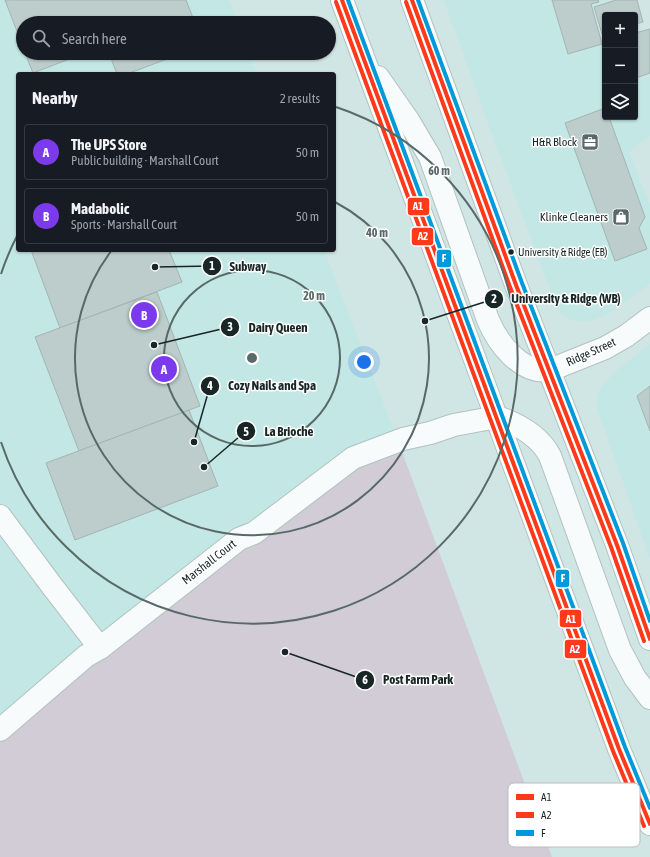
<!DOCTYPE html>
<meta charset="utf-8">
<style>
body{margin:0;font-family:"Asap Condensed",sans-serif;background:#242831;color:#f1f3f6}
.controls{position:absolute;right:12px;top:12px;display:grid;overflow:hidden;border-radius:4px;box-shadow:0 1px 3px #0004}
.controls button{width:36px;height:36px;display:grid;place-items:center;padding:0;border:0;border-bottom:1px solid #363941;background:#171b24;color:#f1f3f6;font:20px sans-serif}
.you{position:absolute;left:364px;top:362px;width:14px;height:14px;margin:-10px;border:3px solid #fff;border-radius:50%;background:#1a73e8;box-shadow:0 0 0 6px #1a73e833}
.badge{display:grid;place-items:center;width:26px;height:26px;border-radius:50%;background:#7c3aed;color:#fff;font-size:13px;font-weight:700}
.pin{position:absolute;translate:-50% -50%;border:2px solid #fff;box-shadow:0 1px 4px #0006}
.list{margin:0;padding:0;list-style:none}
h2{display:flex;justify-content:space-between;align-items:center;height:52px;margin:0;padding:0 16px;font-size:17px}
h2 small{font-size:13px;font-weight:400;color:#9ea1a6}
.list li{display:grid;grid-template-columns:26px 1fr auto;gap:12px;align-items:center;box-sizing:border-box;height:56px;margin:0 8px 8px;padding:0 8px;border:1px solid #363941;border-radius:4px}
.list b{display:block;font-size:15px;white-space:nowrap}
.list p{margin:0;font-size:13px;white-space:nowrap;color:#9ea1a6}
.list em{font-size:13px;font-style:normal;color:#9ea1a6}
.icon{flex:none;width:22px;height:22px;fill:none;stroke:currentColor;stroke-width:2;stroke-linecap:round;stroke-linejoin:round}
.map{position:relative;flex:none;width:650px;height:857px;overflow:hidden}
.search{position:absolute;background:#171b24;box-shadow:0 1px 3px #0004;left:16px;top:16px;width:320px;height:44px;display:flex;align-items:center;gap:10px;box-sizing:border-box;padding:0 14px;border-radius:22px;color:#9ea1a6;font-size:15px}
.panel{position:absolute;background:#171b24;box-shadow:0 1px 3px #0004;left:16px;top:72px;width:320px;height:180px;border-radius:4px}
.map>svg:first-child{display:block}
.built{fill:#c2e7e4}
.green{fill:#d1ccd6}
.building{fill:#bccdcc;stroke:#a3b4b3}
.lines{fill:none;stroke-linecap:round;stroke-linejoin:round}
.minor-casing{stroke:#b1c2c1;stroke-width:24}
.primary-casing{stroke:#b1c2c1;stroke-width:24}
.minor{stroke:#f8fbfb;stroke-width:22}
.primary{stroke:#f8fbfb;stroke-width:22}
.bus-1-casing{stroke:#fff;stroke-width:7}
.bus-2-casing{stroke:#fff;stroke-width:7}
.bus-3-casing{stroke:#fff;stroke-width:7}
.bus-1{stroke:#ff391a;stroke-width:4}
.bus-2{stroke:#ff391a;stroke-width:4}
.bus-3{stroke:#009ada;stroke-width:4}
.ring{fill:none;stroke:#586968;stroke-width:2}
.bus-dot{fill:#182625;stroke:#fff;stroke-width:1.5}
.labels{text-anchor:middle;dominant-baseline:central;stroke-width:3;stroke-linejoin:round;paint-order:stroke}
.bus-label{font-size:11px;fill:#182625;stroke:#fff;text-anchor:start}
.poi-label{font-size:12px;fill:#182625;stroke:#fff;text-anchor:end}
.street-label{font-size:12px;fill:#182625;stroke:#fff}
.key{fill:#fff;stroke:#babebe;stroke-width:1}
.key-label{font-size:11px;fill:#182625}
.centre{fill:#586968;stroke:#fff;stroke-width:2}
.ring-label{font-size:12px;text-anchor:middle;font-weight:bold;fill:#586968;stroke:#fff;stroke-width:3;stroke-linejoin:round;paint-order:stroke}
.leader{fill:none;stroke:#182625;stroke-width:1.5}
.callout-dot{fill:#182625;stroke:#fff;stroke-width:1.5}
.mark-label{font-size:12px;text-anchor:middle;font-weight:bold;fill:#fff}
.callout-label{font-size:13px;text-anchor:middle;font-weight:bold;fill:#182625;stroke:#fff;stroke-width:3;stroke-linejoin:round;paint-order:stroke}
.line-badge{stroke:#fff;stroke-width:1.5}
.badge-label{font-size:11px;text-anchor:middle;font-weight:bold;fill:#fff}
</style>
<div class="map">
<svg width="650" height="857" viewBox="0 0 650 857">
<rect width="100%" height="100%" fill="#d0e6e4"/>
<!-- built -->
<g class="built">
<polygon points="0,0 229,0 237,23 23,23 23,53 248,53 257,74 18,74 18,250 324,250 398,441 0,730"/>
<polygon points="444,0 609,0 592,6 605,49 605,117 635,117 635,80 650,76 650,136 629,152 650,205 650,284 607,315 589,321 578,321 570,319 564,316 557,309 498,151"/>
<polygon points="650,344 650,559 597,408 597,400 599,390 603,385 616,371"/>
</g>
<!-- green -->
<polygon class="green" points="398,441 552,857 0,857 0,730 239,539"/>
<!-- building -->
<g class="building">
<polygon points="5,0 186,0 195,23 23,23 23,47"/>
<polygon points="552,0 598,0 599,2 591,4 602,44 568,54"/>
<polygon points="616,0 637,0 643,22 635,24 635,15 605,15 605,34 602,34 594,7"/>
<polygon points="650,29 650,73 636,78 635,73 635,33"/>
<polygon points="25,53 85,53 33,73"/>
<polygon points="109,53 183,53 127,74 117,74"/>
<polygon points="605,108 605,117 609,117 645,217 639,228 647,249 615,261 565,123"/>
<polygon points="31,250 169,250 182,282 60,328"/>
<polygon points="157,292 200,406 79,451 35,337"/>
<polygon points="650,386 650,431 637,396"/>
<polygon points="189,410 218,486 75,540 46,463"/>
</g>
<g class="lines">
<defs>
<g id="minor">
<polyline points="550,370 605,348 626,336 650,318"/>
<polyline points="0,516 52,586 100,648"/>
<polyline points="0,730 86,656 100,648 239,539 254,533 353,458 403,439 430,433 454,425 497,417"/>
</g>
<g id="primary">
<polyline points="342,0 619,749 650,824"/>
<polyline points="412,0 516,285 617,545 650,639"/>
<path d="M 378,77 L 408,120 L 430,157 L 488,320 C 498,343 521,375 550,370"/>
<path d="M 497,417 C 518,424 539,435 550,456 L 620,650 L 635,678 L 650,698"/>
</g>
</defs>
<!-- minor casing -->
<use href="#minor" class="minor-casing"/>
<!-- primary casing -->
<use href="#primary" class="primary-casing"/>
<!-- minor -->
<use href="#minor" class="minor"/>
<!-- primary -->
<use href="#primary" class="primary"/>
<defs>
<g id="bus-1">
<polyline points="342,0 619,749 650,824"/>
<polyline points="412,0 516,285 617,545 650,639"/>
</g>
<g id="bus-2">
<polyline points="336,2 613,751 644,826"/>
<polyline points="406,2 510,287 611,547 644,641"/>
</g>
<g id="bus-3">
<polyline points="348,0 625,747 650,808"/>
<polyline points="418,0 522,283 623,543 650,621"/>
</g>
</defs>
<!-- bus-1 casing -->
<use href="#bus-1" class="bus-1-casing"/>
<!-- bus-2 casing -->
<use href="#bus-2" class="bus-2-casing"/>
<!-- bus-3 casing -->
<use href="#bus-3" class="bus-3-casing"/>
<!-- bus-1 -->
<use href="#bus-1" class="bus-1"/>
<!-- bus-2 -->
<use href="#bus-2" class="bus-2"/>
<!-- bus-3 -->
<use href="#bus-3" class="bus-3"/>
</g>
<!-- distance rings -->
<g class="ring">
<circle cx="252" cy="358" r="88"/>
<path d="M335 202A177 177 0 1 1 112 250"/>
<path d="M1 274A265 265 0 0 1 17 236M336 107A265 265 0 1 1 1 442"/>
</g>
<!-- icons -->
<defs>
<symbol id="office-square" viewBox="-11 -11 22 22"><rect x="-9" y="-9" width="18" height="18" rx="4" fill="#586968" stroke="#fff"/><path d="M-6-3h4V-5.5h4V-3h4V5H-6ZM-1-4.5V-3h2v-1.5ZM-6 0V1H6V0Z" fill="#fff"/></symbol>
<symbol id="shop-square" viewBox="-11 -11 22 22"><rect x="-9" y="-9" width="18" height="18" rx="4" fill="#586968" stroke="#fff"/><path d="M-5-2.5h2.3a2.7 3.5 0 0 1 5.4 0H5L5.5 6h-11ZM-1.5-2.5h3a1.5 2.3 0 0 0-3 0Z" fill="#fff"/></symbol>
</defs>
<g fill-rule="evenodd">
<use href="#office-square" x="580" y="132" width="20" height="20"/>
<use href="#shop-square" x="611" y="207" width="20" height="20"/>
</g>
<!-- markers -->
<circle class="bus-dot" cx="511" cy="252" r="3.5"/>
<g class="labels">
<!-- bus labels -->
<g class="bus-label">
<text x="518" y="252">University &amp; Ridge (EB)</text>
</g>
<!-- poi labels -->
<g class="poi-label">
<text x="577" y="142">H&amp;R Block</text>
<text x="608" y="217">Klinke Cleaners</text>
</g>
<!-- street labels -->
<g class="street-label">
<text transform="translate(591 352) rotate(-24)">Ridge Street</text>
<text transform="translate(209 562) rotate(-38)">Marshall Court</text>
</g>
</g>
<!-- legend -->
<rect x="508" y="783" width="132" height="64" rx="6" class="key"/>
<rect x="516" y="794" width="18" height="6" fill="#ff391a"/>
<rect x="516" y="812" width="18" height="6" fill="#ff391a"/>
<rect x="516" y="830" width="18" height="6" fill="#009ada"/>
<g class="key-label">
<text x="541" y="801">A1</text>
<text x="541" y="819">A2</text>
<text x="541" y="837">F</text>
</g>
<circle cx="252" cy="358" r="6" class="centre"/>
<g class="ring-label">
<text x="439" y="175">60 m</text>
<text x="377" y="237">40 m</text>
<text x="314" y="300">20 m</text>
</g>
<!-- callouts -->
<path class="leader" d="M155 267L212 266M425 321L494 299M154 345L230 327M194 442L210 386M204 467L246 431M285 652L365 680"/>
<g class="callout-dot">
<circle cx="155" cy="267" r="4"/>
<circle cx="425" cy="321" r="4"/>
<circle cx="154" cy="345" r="4"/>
<circle cx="194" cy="442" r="4"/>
<circle cx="204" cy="467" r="4"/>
<circle cx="285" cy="652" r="4"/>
<circle cx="212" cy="266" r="10"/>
<circle cx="494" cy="299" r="10"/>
<circle cx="230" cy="327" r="10"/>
<circle cx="210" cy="386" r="10"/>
<circle cx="246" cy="431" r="10"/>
<circle cx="365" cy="680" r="10"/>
</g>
<g class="mark-label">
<text x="212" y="270">1</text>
<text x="494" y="303">2</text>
<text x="230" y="331">3</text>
<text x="210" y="390">4</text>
<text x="246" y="436">5</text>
<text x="365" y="684">6</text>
</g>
<g class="callout-label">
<text x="248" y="271">Subway</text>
<text x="566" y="303">University &amp; Ridge (WB)</text>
<text x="278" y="332">Dairy Queen</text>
<text x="272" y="390">Cozy Nails and Spa</text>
<text x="289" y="436">La Brioche</text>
<text x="418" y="684">Post Farm Park</text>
</g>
<g class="line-badge">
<rect x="407" y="197" width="23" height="19" rx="4" fill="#ff391a"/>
<rect x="411" y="227" width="23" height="19" rx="4" fill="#ff391a"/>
<rect x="436" y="249" width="16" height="19" rx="4" fill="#009ada"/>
<rect x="555" y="569" width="15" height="19" rx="4" fill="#009ada"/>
<rect x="559" y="609" width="23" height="19" rx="4" fill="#ff391a"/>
<rect x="564" y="639" width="23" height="20" rx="4" fill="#ff391a"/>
</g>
<g class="badge-label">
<text x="418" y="210">A1</text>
<text x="423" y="240">A2</text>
<text x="444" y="262">F</text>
<text x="563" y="582">F</text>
<text x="571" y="623">A1</text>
<text x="575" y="653">A2</text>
</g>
</svg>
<div class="controls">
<button>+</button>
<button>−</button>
<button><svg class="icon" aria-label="layers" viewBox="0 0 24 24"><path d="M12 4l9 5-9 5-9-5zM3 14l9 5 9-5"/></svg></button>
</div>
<div class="you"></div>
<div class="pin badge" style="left:164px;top:369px">A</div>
<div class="pin badge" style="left:144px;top:315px">B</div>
<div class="search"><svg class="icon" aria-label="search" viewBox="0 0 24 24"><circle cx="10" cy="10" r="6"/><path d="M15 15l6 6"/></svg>Search here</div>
<section class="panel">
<h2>Nearby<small>2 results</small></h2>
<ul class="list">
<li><span class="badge">A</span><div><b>The UPS Store</b><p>Public building · Marshall Court</p></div><em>50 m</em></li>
<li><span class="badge">B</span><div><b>Madabolic</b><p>Sports · Marshall Court</p></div><em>50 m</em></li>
</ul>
</section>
</div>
